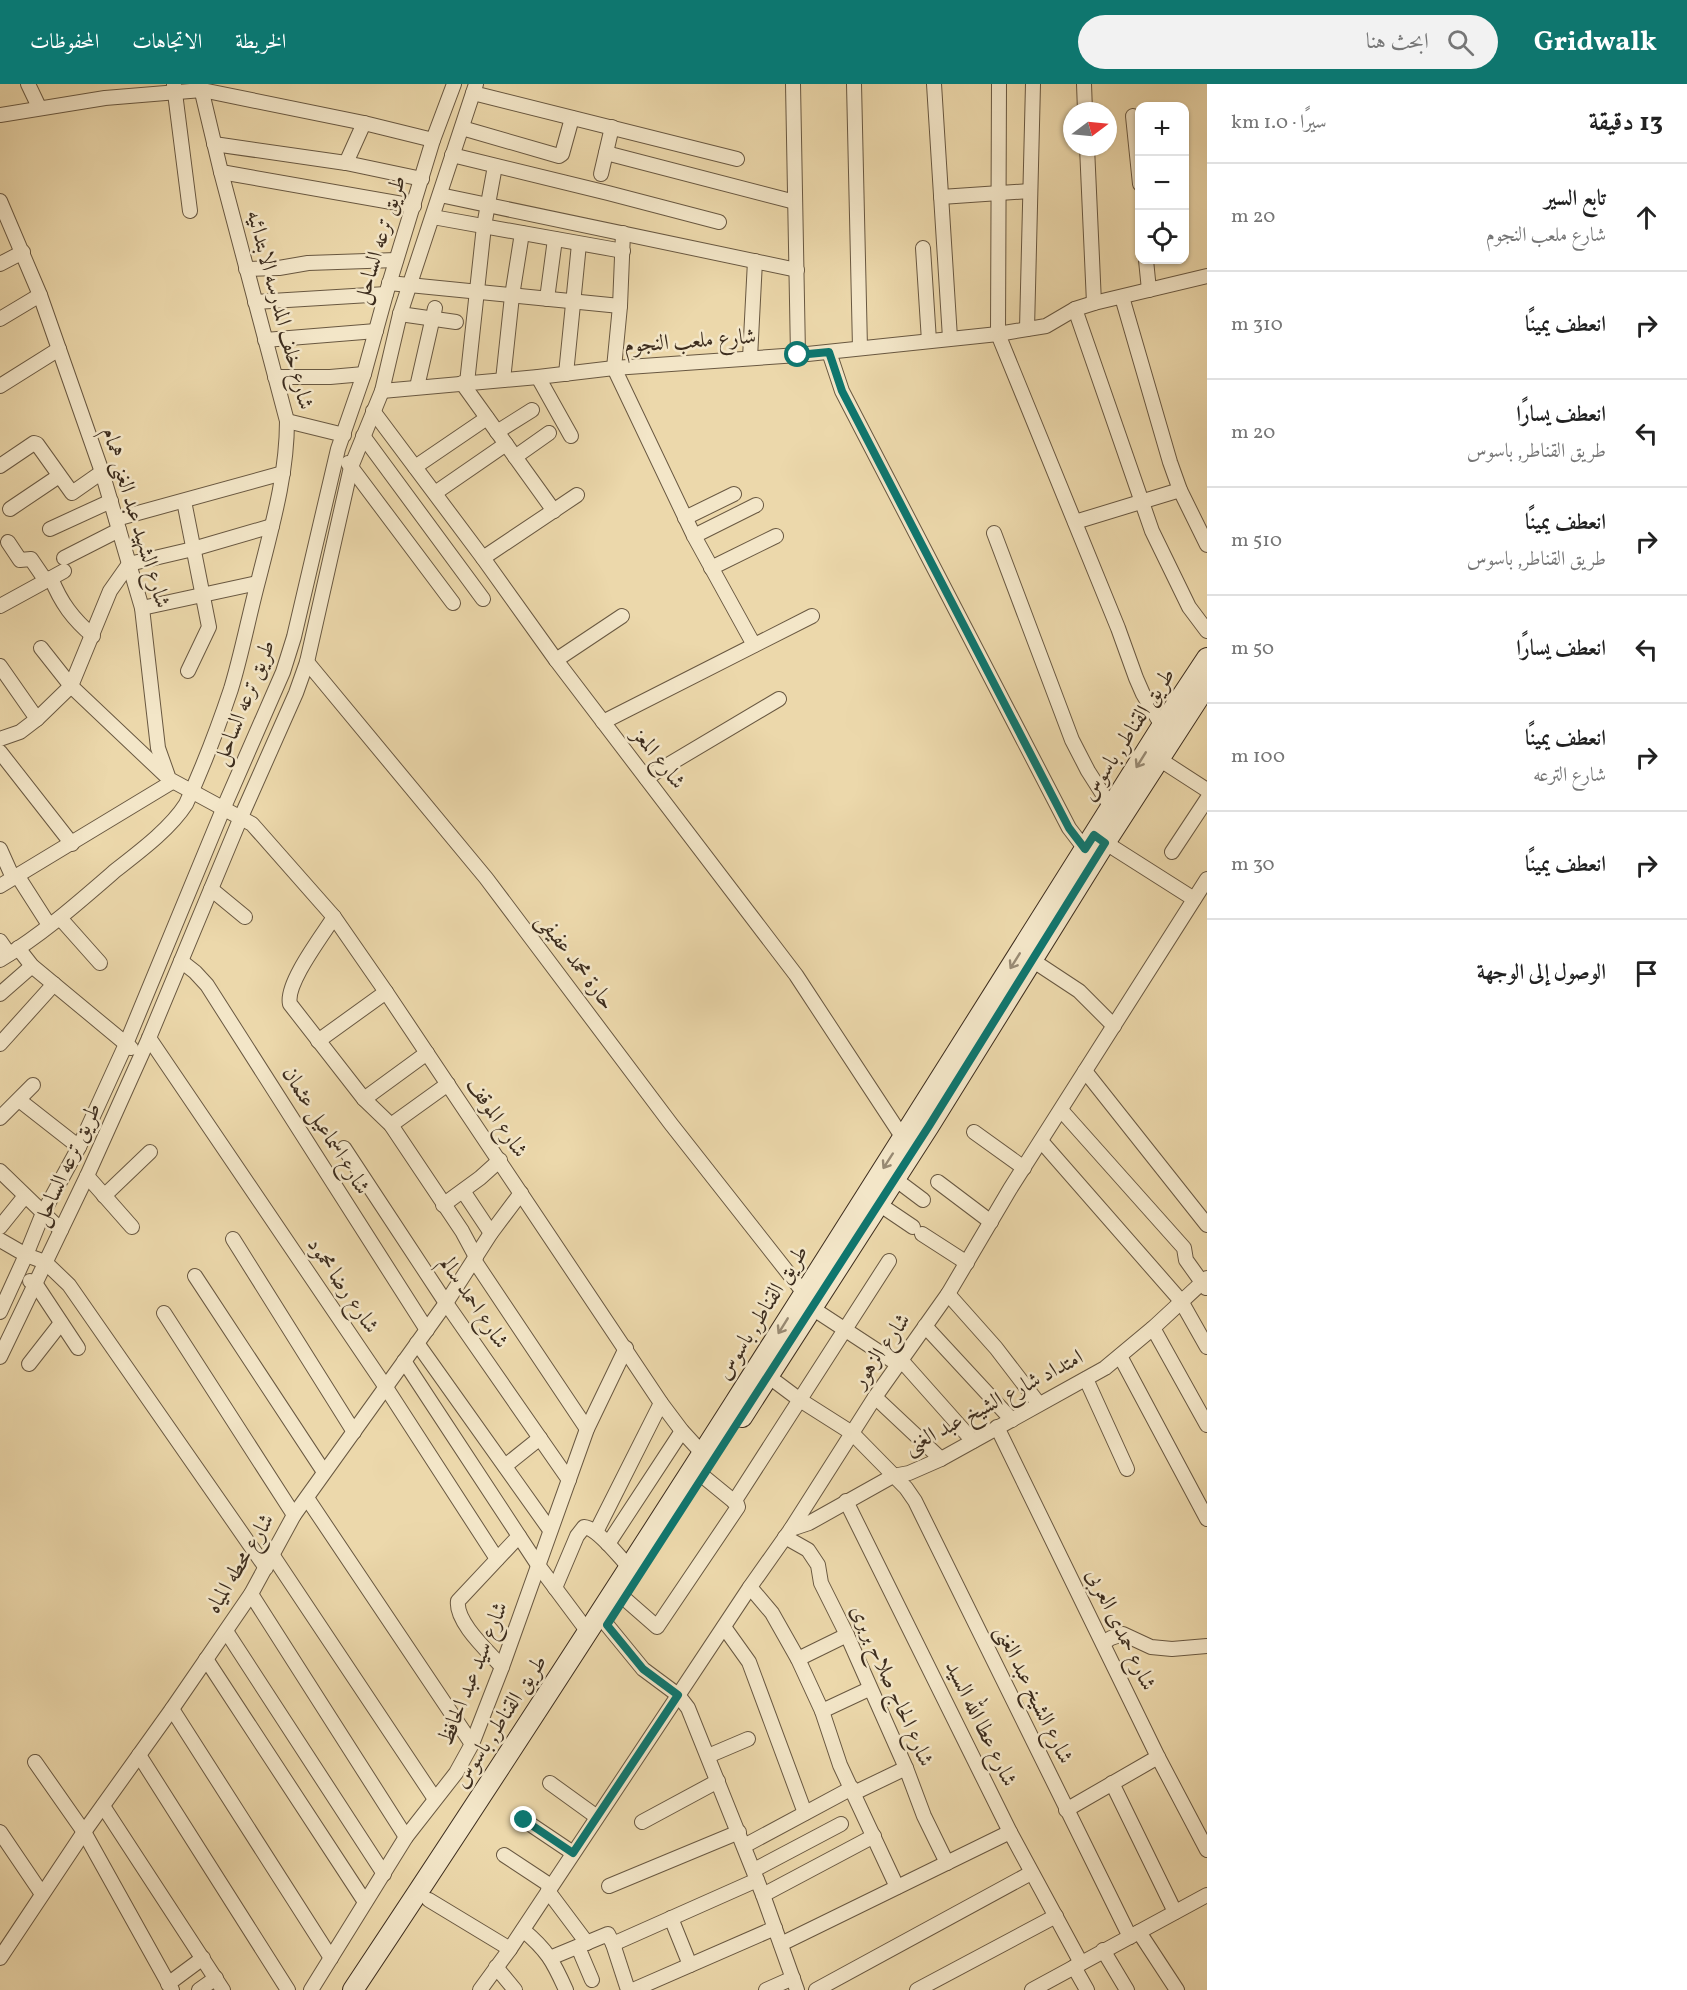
<!DOCTYPE html>
<html lang="ar">
<meta charset="utf-8">
<style>
body{margin:0;font-family:Vollkorn,Amiri,serif;background:#f2f2f2;color:#222;direction:rtl}
.controls{position:absolute;right:18px;top:18px;display:grid;overflow:hidden;border-radius:12px;box-shadow:0 2px 4px #0004}
.controls button{width:54px;height:54px;display:grid;place-items:center;padding:0;border:0;border-bottom:2px solid #e0e0e0;background:#fff;color:#222;font:30px sans-serif}
.compass{position:absolute;left:1063px;top:18px;width:54px;height:54px;border-radius:50%;background:#fff;box-shadow:0 2px 4px #0004;rotate:74deg}
.stop{position:absolute;width:18px;height:18px;margin:-14px;border:4px solid #0f766e;border-radius:50%;background:#fff}
.stop.end{background:#0f766e;border-color:#fff;box-shadow:0 2px 6px #0008}
.list{margin:0;padding:0;list-style:none}
h2{display:flex;justify-content:space-between;align-items:center;height:78px;margin:0;padding:0 24px;font-size:26px}
h2 small{font-size:20px;font-weight:400;color:#767676}
.list li{display:grid;grid-template-columns:39px 1fr auto;gap:18px;align-items:center;box-sizing:border-box;height:108px;padding:0 24px;border-top:2px solid #e0e0e0}
.list b{display:block;font-size:22px;white-space:nowrap}
.list p{margin:0;font-size:20px;white-space:nowrap;color:#767676}
.list em{font-size:20px;font-style:normal;color:#767676}
.icon{flex:none;width:33px;height:33px;fill:none;stroke:currentColor;stroke-width:2;stroke-linecap:round;stroke-linejoin:round}
.map{position:relative;flex:none;width:1207px;height:1906px;overflow:hidden;direction:ltr}
header{display:flex;align-items:center;gap:36px;box-sizing:border-box;height:84px;padding:0 30px;background:#0f766e;color:#fff}
header strong{font-size:28px}
nav{display:flex;gap:33px;margin-inline-start:auto;font-size:21px}
.search{width:420px;height:54px;background:#f2f2f2;display:flex;align-items:center;gap:15px;box-sizing:border-box;padding:0 21px;border-radius:33px;color:#767676;font-size:22px}
main{display:flex}
aside{flex:1;background:#fff}
.map>svg:first-child{display:block}
.lines{fill:none;stroke-linecap:round;stroke-linejoin:round}
.minor-casing{stroke:#695841;stroke-width:16}
.secondary-casing{stroke:#3d2d1e;stroke-width:22}
.minor{stroke:#f3e6c8;stroke-width:14}
.secondary{stroke:#f3e6c8;stroke-width:20}
.oneway{stroke:#988a73}
.route{stroke:#0f766e;stroke-width:8}
.labels{text-anchor:middle;dominant-baseline:central;stroke-width:5;stroke-linejoin:round;paint-order:stroke}
.street-label{font-size:22px;fill:#3d2d1e;stroke:#f3e6c8}
</style>
<header>
<strong>Gridwalk</strong>
<div class="search"><svg class="icon" aria-label="search" viewBox="0 0 24 24"><circle cx="10" cy="10" r="6"/><path d="M15 15l6 6"/></svg>ابحث هنا</div>
<nav><a>الخريطة</a><a>الاتجاهات</a><a>المحفوظات</a></nav>
</header>
<main>
<aside>
<h2>13 دقيقة<small>سيرًا · 1.0 km</small></h2>
<ul class="list">
<li><svg class="icon" aria-label="ahead" viewBox="0 0 24 24"><path d="M12 20V5M6 11l6-6 6 6"/></svg><div><b>تابع السير</b><p>شارع ملعب النجوم</p></div><em>20 m</em></li>
<li><svg class="icon" aria-label="right" viewBox="0 0 24 24"><path d="M7 20v-9h11M14 6l5 5-5 5"/></svg><div><b>انعطف يمينًا</b></div><em>310 m</em></li>
<li><svg class="icon" aria-label="left" viewBox="0 0 24 24"><path d="M17 20v-9H6M10 6l-5 5 5 5"/></svg><div><b>انعطف يسارًا</b><p>طريق القناطر, باسوس</p></div><em>20 m</em></li>
<li><svg class="icon" aria-label="right" viewBox="0 0 24 24"><path d="M7 20v-9h11M14 6l5 5-5 5"/></svg><div><b>انعطف يمينًا</b><p>طريق القناطر, باسوس</p></div><em>510 m</em></li>
<li><svg class="icon" aria-label="left" viewBox="0 0 24 24"><path d="M17 20v-9H6M10 6l-5 5 5 5"/></svg><div><b>انعطف يسارًا</b></div><em>50 m</em></li>
<li><svg class="icon" aria-label="right" viewBox="0 0 24 24"><path d="M7 20v-9h11M14 6l5 5-5 5"/></svg><div><b>انعطف يمينًا</b><p>شارع الترعه</p></div><em>100 m</em></li>
<li><svg class="icon" aria-label="right" viewBox="0 0 24 24"><path d="M7 20v-9h11M14 6l5 5-5 5"/></svg><div><b>انعطف يمينًا</b></div><em>30 m</em></li>
<li><svg class="icon" aria-label="arrive" viewBox="0 0 24 24"><path d="M6 21V4h12l-3 4 3 4H6"/></svg><div><b>الوصول إلى الوجهة</b></div></li>
</ul>
</aside>
<div class="map">
<svg width="1207" height="1906" viewBox="0 0 1207 1906">
<rect width="100%" height="100%" fill="#ecd8ab"/>
<filter id="stains"><feTurbulence type="fractalNoise" baseFrequency=".00333" numOctaves="4"/><feColorMatrix values="0 0 0 0 .2 0 0 0 0 .09 0 0 0 0 .02 0 0 0 .5 -.17"/></filter>
<radialGradient id="worn" r=".72"><stop offset=".6" stop-color="#630" stop-opacity="0"/><stop offset="1" stop-color="#630" stop-opacity=".3"/></radialGradient>
<g class="lines">
<defs>
<g id="minor">
<polyline points="28,0 39,23"/>
<polyline points="793,0 798,271"/>
<polyline points="854,0 860,264"/>
<polyline points="934,0 950,254"/>
<polyline points="999,0 998,250 1118,544 1136,594 1143,610 1162,642"/>
<polyline points="1084,0 1085,27"/>
<polyline points="174,1 190,127"/>
<polyline points="473,9 737,75"/>
<polyline points="0,31 105,14 202,6 364,39 433,56"/>
<polyline points="1133,32 1140,100"/>
<polyline points="462,44 559,72 562,70 572,34"/>
<polyline points="214,60 346,79 422,95"/>
<polyline points="1087,63 1094,219"/>
<polyline points="606,69 795,118"/>
<polyline points="452,71 608,109 719,138"/>
<polyline points="346,79 364,39"/>
<polyline points="221,88 414,122"/>
<polyline points="601,90 612,43"/>
<polyline points="440,111 797,186"/>
<polyline points="941,113 1030,107"/>
<polyline points="0,117 40,211 102,388 142,524 158,664 169,695 252,740 334,833 386,908 661,1319 682,1347 703,1370"/>
<polyline points="433,133 623,167"/>
<polyline points="623,149 620,222 614,284 694,452 754,561"/>
<polyline points="923,164 929,257"/>
<polyline points="1146,176 1149,206"/>
<polyline points="0,180 23,168"/>
<polyline points="246,185 279,184 308,179 396,176"/>
<polyline points="389,199 620,222"/>
<polyline points="1122,213 1170,378 1180,406 1207,461"/>
<polyline points="547,215 555,155"/>
<polyline points="255,218 386,210"/>
<polyline points="1075,225 1152,447 1189,523 1207,547"/>
<polyline points="400,230 456,238"/>
<polyline points="0,235 40,211"/>
<polyline points="1027,245 1033,0"/>
<polyline points="265,256 376,247"/>
<polyline points="829,268 842,307 1069,744 1085,765"/>
<polyline points="750,274 755,177"/>
<polyline points="566,290 579,160"/>
<polyline points="275,293 330,293 364,290"/>
<polyline points="538,293 571,352"/>
<polyline points="503,296 512,212 522,149"/>
<polyline points="462,299 554,427"/>
<polyline points="467,299 484,142 495,82"/>
<polyline points="0,302 59,265"/>
<polyline points="417,303 435,224"/>
<polyline points="382,307 538,293 614,284 798,271 998,250 1046,242 1075,225 1094,219 1207,192"/>
<polyline points="373,327 483,474 556,576 796,891 903,1054"/>
<polyline points="287,337 344,351"/>
<polyline points="497,348 532,326"/>
<polyline points="363,352 483,515"/>
<polyline points="515,373 549,349"/>
<polyline points="348,379 453,519"/>
<polyline points="0,382 34,359 37,360 72,409 102,388"/>
<polyline points="415,383 487,334"/>
<polyline points="435,409 506,360"/>
<polyline points="184,417 209,543 188,587"/>
<polyline points="10,425 59,392"/>
<polyline points="685,434 734,410"/>
<polyline points="116,435 283,389"/>
<polyline points="1075,438 1180,406"/>
<polyline points="50,445 111,417"/>
<polyline points="994,449 1072,656 1088,687 1111,723"/>
<polyline points="694,452 756,421"/>
<polyline points="8,458 20,476 31,475 46,497"/>
<polyline points="64,474 119,446"/>
<polyline points="483,474 577,411"/>
<polyline points="711,484 776,452"/>
<path d="M 51,494 C 61,519 73,535 93,552"/>
<polyline points="0,522 64,487"/>
<polyline points="142,524 257,499"/>
<polyline points="41,564 71,602 165,691"/>
<polyline points="556,576 622,532"/>
<polyline points="307,578 486,794 671,1040 804,1209"/>
<polyline points="0,582 37,635"/>
<polyline points="603,638 812,532"/>
<polyline points="0,655 20,648 37,635 71,602 110,507 129,480 193,465 272,442"/>
<polyline points="0,668 72,760"/>
<polyline points="1159,675 1207,706"/>
<polyline points="646,694 779,615"/>
<polyline points="1098,754 1194,815"/>
<polyline points="0,765 13,794"/>
<polyline points="1172,768 1207,715"/>
<polyline points="17,791 49,841"/>
<polyline points="0,802 172,698"/>
<polyline points="211,805 245,833"/>
<path d="M 334,833 C 322,852 285,900 290,920 L 364,1015 L 391,1041 L 462,1147 L 476,1173"/>
<polyline points="60,834 100,879"/>
<polyline points="0,857 9,870"/>
<polyline points="18,864 32,882 131,964"/>
<path d="M 0,876 C 42,851 79,818 116,786 C 139,768 170,745 186,720 C 203,683 218,644 231,605 C 242,569 249,531 259,494 C 272,442 287,391 287,337 L 221,88 L 200,0"/>
<polyline points="1032,876 1079,907 1114,942"/>
<polyline points="181,877 195,888 207,901 427,1246"/>
<polyline points="0,910 32,882"/>
<polyline points="149,954 385,1302 497,1475"/>
<polyline points="318,957 386,908"/>
<polyline points="0,960 54,900"/>
<polyline points="1085,987 1207,1141"/>
<polyline points="364,1015 427,969"/>
<polyline points="19,1016 79,1063"/>
<polyline points="1061,1026 1184,1164 1186,1176 1206,1204"/>
<polyline points="0,1034 33,1001"/>
<polyline points="391,1041 448,1000"/>
<polyline points="974,1048 1024,1084"/>
<polyline points="1041,1057 1181,1217 1207,1263"/>
<polyline points="344,1064 446,1219 569,1396"/>
<polyline points="0,1087 61,1146"/>
<polyline points="87,1092 132,1143"/>
<polyline points="895,1095 923,1116"/>
<polyline points="938,1098 991,1138"/>
<polyline points="463,1107 491,1149"/>
<polyline points="104,1112 150,1068"/>
<polyline points="879,1120 913,1143"/>
<polyline points="443,1121 480,1094 500,1076"/>
<polyline points="0,1143 25,1112"/>
<polyline points="922,1150 967,1179"/>
<polyline points="233,1155 354,1348"/>
<polyline points="0,1156 26,1171 45,1178 69,1201 266,1484"/>
<polyline points="474,1176 587,1345"/>
<polyline points="195,1192 324,1388"/>
<polyline points="30,1197 35,1199 78,1264"/>
<polyline points="948,1210 996,1264 1039,1320"/>
<polyline points="812,1224 899,1281"/>
<polyline points="0,1228 26,1171 43,1129 79,1063 126,960 224,723 283,588 294,553 338,365 364,290 386,210 433,56 454,0"/>
<polyline points="164,1229 294,1431"/>
<polyline points="925,1242 1012,1336"/>
<polyline points="1153,1244 1207,1341"/>
<polyline points="417,1259 550,1446"/>
<polyline points="1120,1272 1207,1435"/>
<polyline points="0,1273 87,1092 149,954 241,733 296,609 307,578 351,383 382,307 400,230 476,0"/>
<polyline points="901,1276 973,1357"/>
<polyline points="404,1277 538,1481 588,1548"/>
<polyline points="29,1280 61,1239"/>
<polyline points="768,1292 800,1316 852,1349 906,1404 915,1417 1130,1853"/>
<polyline points="1086,1295 1127,1385"/>
<polyline points="875,1313 941,1375"/>
<polyline points="997,1343 1158,1673 1207,1766"/>
<polyline points="505,1382 540,1354"/>
<polyline points="307,1414 472,1660"/>
<polyline points="846,1417 1010,1748 1081,1879"/>
<polyline points="734,1418 889,1177"/>
<polyline points="791,1445 809,1439 893,1392 909,1389 941,1375 1105,1284 1153,1244 1207,1194"/>
<polyline points="596,1448 661,1319"/>
<polyline points="785,1453 808,1466 818,1481 821,1499 847,1551 906,1684 924,1732 947,1779"/>
<polyline points="608,1460 682,1347"/>
<polyline points="273,1472 435,1715"/>
<polyline points="750,1503 772,1529 798,1575 822,1627 840,1681 897,1803"/>
<path d="M 555,1504 L 577,1452 L 584,1443 C 598,1444 619,1473 630,1484"/>
<polyline points="251,1510 406,1753"/>
<polyline points="625,1515 657,1543 738,1423 737,1420 704,1393"/>
<polyline points="607,1541 643,1585 678,1611 688,1624 763,1811 797,1906"/>
<polyline points="724,1543 749,1578 805,1729"/>
<polyline points="226,1547 384,1790"/>
<polyline points="1103,1559 1111,1554 1123,1550 1151,1563 1172,1565 1207,1562"/>
<polyline points="206,1575 365,1818"/>
<polyline points="798,1575 847,1551"/>
<path d="M 502,1583 C 489,1568 455,1538 458,1517 L 519,1452"/>
<polyline points="172,1625 331,1874"/>
<polyline points="822,1627 869,1605"/>
<polyline points="139,1671 288,1906"/>
<polyline points="708,1672 748,1655"/>
<polyline points="35,1678 84,1748 172,1906"/>
<polyline points="550,1699 597,1733"/>
<polyline points="1112,1699 1175,1828"/>
<polyline points="854,1709 906,1684"/>
<polyline points="103,1722 223,1906"/>
<polyline points="1066,1726 1158,1673"/>
<polyline points="524,1736 573,1769"/>
<polyline points="642,1738 718,1697"/>
<polyline points="0,1748 42,1810"/>
<polyline points="744,1762 852,1704"/>
<polyline points="504,1771 551,1802"/>
<polyline points="754,1786 841,1740"/>
<polyline points="609,1802 739,1748"/>
<polyline points="548,1807 587,1859"/>
<polyline points="763,1811 874,1752"/>
<polyline points="429,1816 510,1865"/>
<polyline points="671,1834 690,1881"/>
<path d="M 523,1846 C 547,1866 553,1877 566,1906"/>
<polyline points="1139,1848 1177,1906"/>
<polyline points="613,1860 628,1906"/>
<polyline points="781,1860 1010,1748"/>
<polyline points="578,1863 592,1896"/>
<polyline points="1103,1866 1127,1906"/>
<polyline points="0,1874 84,1748 172,1625 251,1510 294,1431 446,1219 491,1149 521,1109"/>
<polyline points="550,1874 608,1850 613,1860 757,1796"/>
<polyline points="496,1883 515,1906"/>
<polyline points="1074,1883 1087,1906"/>
<polyline points="168,1900 203,1874"/>
<polyline points="199,1906 216,1894"/>
<polyline points="311,1906 406,1753 456,1689 472,1660 502,1583 587,1345 626,1264"/>
<polyline points="480,1906 510,1865 750,1503 791,1445 875,1313 948,1210 1010,1105 1207,795"/>
<polyline points="633,1906 775,1844"/>
<polyline points="766,1906 793,1894"/>
<polyline points="816,1906 1031,1789"/>
<polyline points="917,1906 1056,1832"/>
<polyline points="1032,1906 1207,1811"/>
</g>
<g id="secondary">
<polyline points="742,1333 929,1042 1105,759 1207,601"/>
<path d="M 353,1906 C 630,1490 896,1065 1162,642 L 1207,574"/>
</g>
</defs>
<!-- minor casing -->
<use href="#minor" class="minor-casing"/>
<!-- secondary casing -->
<use href="#secondary" class="secondary-casing"/>
<!-- minor -->
<use href="#minor" class="minor"/>
<!-- secondary -->
<use href="#secondary" class="secondary"/>
</g>
<!-- one-way arrows -->
<defs><path id="oneway-shaft" d="M-6 0H5M1.5-3L5.5 0L1.5 3" fill="none" stroke-width="1.6" stroke-linecap="round" stroke-linejoin="round" transform="scale(1.5)"/></defs>
<g class="oneway">
<use href="#oneway-shaft" transform="translate(1141 676) rotate(122)"/>
<use href="#oneway-shaft" transform="translate(1015 877) rotate(122)"/>
<use href="#oneway-shaft" transform="translate(888 1077) rotate(123)"/>
<use href="#oneway-shaft" transform="translate(783 1242) rotate(122)"/>
</g>
<g class="lines">
<!-- route -->
<polyline class="route" points="524,1736 573,1769 678,1611 643,1585 607,1541 929,1042 1105,759 1094,751 1085,765 1069,744 842,307 829,268 798,271"/>
</g>
<g class="labels">
<!-- street labels -->
<g class="street-label">
<text transform="translate(381 156) rotate(-73)">طريق ترعه الساحل</text>
<text transform="translate(279 226) rotate(75)">شارع خلف المدرسه الابتدائيه</text>
<text transform="translate(690 258) rotate(-4)">شارع ملعب النجوم</text>
<text transform="translate(135 434) rotate(73)">شارع الشهيد عبد الغنى همام</text>
<text transform="translate(245 619) rotate(-68)">طريق ترعه الساحل</text>
<text transform="translate(1129 651) rotate(-57)">طريق القناطر, باسوس</text>
<text transform="translate(658 675) rotate(52)">شارع المعز</text>
<text transform="translate(575 878) rotate(53)">حارة محمد عفيفى</text>
<text transform="translate(496 1034) rotate(56)">شارع الموقف</text>
<text transform="translate(325 1047) rotate(58)">شارع اسماعيل عثمان</text>
<text transform="translate(68 1081) rotate(-65)">طريق ترعه الساحل</text>
<text transform="translate(342 1202) rotate(56)">شارع رضا محمود</text>
<text transform="translate(473 1219) rotate(56)">شارع احمد سالم</text>
<text transform="translate(763 1229) rotate(-58)">طريق القناطر, باسوس</text>
<text transform="translate(882 1267) rotate(-55)">شارع الزهور</text>
<text transform="translate(994 1319) rotate(-28)">امتداد شارع الشيخ عبد الغنى</text>
<text transform="translate(241 1480) rotate(-59)">شارع محطه المياه</text>
<text transform="translate(1120 1546) rotate(64)">شارع حمدى العربى</text>
<text transform="translate(474 1590) rotate(-68)">شارع سيد عبد الحافظ</text>
<text transform="translate(891 1602) rotate(66)">شارع الحاج صلاح بربرى</text>
<text transform="translate(1033 1611) rotate(64)">شارع الشيخ عبد الغنى</text>
<text transform="translate(501 1638) rotate(-57)">طريق القناطر, باسوس</text>
<text transform="translate(980 1640) rotate(64)">شارع عطا الله السيد</text>
</g>
</g>
<rect width="100%" height="100%" filter="url(#stains)"/>
<rect width="100%" height="100%" fill="url(#worn)"/>
</svg>
<div class="controls">
<button>+</button>
<button>−</button>
<button><svg class="icon" aria-label="locate" viewBox="0 0 24 24"><circle cx="12" cy="12" r="6"/><path d="M12 2v4M12 18v4M2 12h4M18 12h4"/></svg></button>
</div>
<svg class="compass" viewBox="-18 -18 36 36"><path d="M0-13l5 13h-10z" fill="#e53935"/><path d="M0 13l5-13h-10z" fill="#767676"/></svg>
<div class="stop" style="left:798px;top:271px"></div>
<div class="stop end" style="left:524px;top:1736px"></div>
</div>
</main>
